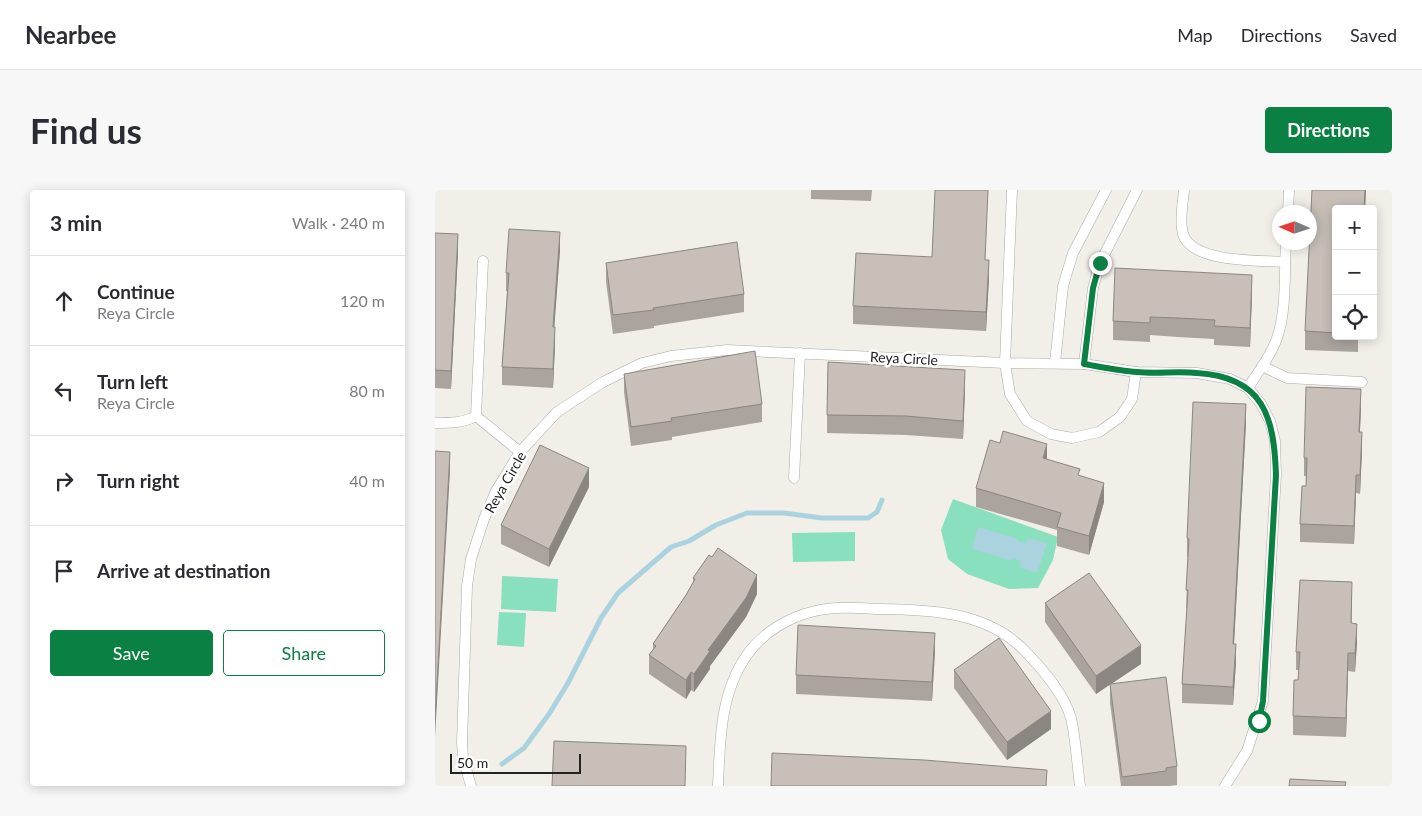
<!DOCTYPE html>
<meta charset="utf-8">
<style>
body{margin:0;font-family:Lato,sans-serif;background:#f7f7f7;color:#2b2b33}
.controls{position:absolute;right:15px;top:15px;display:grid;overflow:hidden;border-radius:5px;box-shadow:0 2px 12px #0003}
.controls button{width:45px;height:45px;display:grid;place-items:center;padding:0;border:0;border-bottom:1px solid #e1e1e2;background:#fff;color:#2b2b33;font:25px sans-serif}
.compass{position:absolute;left:837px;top:15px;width:45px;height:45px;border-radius:50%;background:#fff;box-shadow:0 2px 12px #0003;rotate:273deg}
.scale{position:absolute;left:15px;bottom:12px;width:131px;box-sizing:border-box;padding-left:5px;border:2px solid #222;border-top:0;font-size:14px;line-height:18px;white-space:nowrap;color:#222;-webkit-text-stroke:4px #fff;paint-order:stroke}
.stop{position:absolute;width:15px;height:15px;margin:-11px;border:4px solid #0b8043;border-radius:50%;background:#fff}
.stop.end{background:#0b8043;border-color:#fff;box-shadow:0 1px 5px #0008}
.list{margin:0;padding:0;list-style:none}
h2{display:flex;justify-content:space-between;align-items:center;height:65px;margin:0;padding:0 20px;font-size:21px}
h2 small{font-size:16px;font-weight:400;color:#7c7c81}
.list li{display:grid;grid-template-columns:32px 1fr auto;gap:15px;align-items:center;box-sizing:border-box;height:90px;padding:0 20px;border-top:1px solid #e1e1e2}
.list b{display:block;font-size:19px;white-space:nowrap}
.list p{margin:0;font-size:16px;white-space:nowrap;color:#7c7c81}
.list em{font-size:16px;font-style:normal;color:#7c7c81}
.actions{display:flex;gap:10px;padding:15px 20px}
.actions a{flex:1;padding:11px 0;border:1px solid #0b8043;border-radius:5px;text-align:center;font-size:18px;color:#0b8043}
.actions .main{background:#0b8043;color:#fff}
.icon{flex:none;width:28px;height:28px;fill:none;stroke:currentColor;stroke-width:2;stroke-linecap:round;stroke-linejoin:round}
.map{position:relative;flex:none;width:957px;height:596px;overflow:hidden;border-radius:5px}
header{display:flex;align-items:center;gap:30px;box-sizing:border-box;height:70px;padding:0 25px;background:#fff;border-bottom:1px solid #e1e1e2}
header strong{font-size:24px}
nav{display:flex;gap:28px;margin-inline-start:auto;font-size:18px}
.intro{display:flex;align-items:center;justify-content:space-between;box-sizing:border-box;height:120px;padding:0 30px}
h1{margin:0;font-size:35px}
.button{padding:12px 22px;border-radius:5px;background:#0b8043;color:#fff;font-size:18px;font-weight:700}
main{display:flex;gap:30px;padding:0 30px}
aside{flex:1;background:#fff;border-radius:5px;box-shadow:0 2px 12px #0003}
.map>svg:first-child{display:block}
.pitch{fill:#88e0be}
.water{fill:#aad3df}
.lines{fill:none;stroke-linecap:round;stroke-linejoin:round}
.stream{stroke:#aad3df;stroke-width:5}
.service-casing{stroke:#a9a9a9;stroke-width:11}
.service{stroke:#fff;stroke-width:10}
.wall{fill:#aba49e}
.shaded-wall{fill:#8b8681}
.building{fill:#c7bfb8;stroke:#8b8681}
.route{stroke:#0b8043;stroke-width:6}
.labels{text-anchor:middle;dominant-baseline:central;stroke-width:5;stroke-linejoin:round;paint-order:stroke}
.street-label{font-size:14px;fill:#222;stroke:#fff}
</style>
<header>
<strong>Nearbee</strong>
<nav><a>Map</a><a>Directions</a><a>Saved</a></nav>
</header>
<div class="intro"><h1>Find us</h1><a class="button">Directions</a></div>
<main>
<aside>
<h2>3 min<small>Walk · 240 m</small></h2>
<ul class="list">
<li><svg class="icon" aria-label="ahead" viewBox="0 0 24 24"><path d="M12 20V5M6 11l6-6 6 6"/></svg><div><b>Continue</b><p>Reya Circle</p></div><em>120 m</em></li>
<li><svg class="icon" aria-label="left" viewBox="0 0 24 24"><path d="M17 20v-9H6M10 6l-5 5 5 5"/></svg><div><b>Turn left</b><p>Reya Circle</p></div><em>80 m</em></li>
<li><svg class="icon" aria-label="right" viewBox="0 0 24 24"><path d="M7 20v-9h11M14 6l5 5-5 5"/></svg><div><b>Turn right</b></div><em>40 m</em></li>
<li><svg class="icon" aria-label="arrive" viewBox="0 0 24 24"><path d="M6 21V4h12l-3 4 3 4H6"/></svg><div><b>Arrive at destination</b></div></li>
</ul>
<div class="actions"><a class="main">Save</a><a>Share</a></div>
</aside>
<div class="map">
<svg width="957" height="596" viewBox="0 0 957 596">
<rect width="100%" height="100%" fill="#f2efe9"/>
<!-- pitch -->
<g class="pitch">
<polygon points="518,309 623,347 618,370 603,398 574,399 532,384 513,369 506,340"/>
<polygon points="420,342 420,371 358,372 357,343"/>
<polygon points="67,386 123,389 121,422 66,419"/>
<polygon points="64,422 91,423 89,457 62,455"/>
</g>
<!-- water -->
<polygon class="water" points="543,337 583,349 583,351 591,353 593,348 612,353 602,383 584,377 586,371 578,368 577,371 537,359"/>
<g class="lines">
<!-- stream -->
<polyline class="stream" points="67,574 89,558 114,524 133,493 166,428 183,403 236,357 254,351 281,335 312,323 349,323 387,328 433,328 442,322 447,310"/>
<defs>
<g id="service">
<polyline points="577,0 570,173 575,204 592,231 616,244 637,248 664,242 685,227 697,209 701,182"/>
<path d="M 749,0 C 748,12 745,26 747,39 C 750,74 824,70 850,72"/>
<polyline points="853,22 854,0"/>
<polyline points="620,173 628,96 638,63 671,0"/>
<polyline points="649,174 658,98 665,73 702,0"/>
<polyline points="827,176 852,188 927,192"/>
<path d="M 813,198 C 823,182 836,166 842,148 C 852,119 849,83 851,52"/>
<polyline points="41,226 85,262"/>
<path d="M 0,233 C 15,233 28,233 41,226 L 48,71"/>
<polyline points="359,288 365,163"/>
<polyline points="36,596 28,568 27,553 32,396 36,369 49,329 61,301 85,262 122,222 168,192 207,173 236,166 292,160 570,173 649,174 701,182 762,183 795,189 813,198 826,214 835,231 840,251 841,285 828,511 812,561 790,596"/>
<path d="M 283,596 C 285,551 285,503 312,465 C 328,442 354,427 380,421 C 401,416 424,418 444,419 C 497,420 553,421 592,463 C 609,481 629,504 636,528 C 641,550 642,574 645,596"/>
</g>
</defs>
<!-- service casing -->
<use href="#service" class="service-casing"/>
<!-- service -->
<use href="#service" class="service"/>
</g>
<!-- wall -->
<g class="wall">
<polygon points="376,0 437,0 436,11 376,9"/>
<polygon points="500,0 553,0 550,70 554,88 551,141 418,134 418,116 497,67"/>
<polygon points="877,0 931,0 930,19 901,19 901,146 923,146 923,162 870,160 870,141"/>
<polygon points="0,43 23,62 16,199 0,198"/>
<polygon points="125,60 119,137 120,155 118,198 67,195 67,177 72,101 71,101 71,83"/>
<polygon points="171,73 309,104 309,122 219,136 219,138 178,144 171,92"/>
<polygon points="817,103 815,157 779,155 779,149 743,147 715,145 715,152 678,150 678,131"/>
<polygon points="189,184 327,214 327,232 237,247 237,250 196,256 189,202"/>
<polygon points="530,199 528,249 471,245 392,243 392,225"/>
<polygon points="926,217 925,242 927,260 925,304 921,303 919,354 865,352 865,334 871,296 871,286 869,286 869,268"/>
<polygon points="811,233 799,454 801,472 798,515 747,513 747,494 752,418 751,418 753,367 752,367 752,348"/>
<polygon points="612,269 645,286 669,312 654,365 622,356 622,340 541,317 541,298"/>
<polygon points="154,297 114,377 66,354 66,335"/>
<polygon points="258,388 322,404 311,427 275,476 275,479 259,502 256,500 251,509 214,484 214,465 218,459 218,454 251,405 258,392"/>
<polygon points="917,410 916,434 922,452 920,482 913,481 911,547 858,545 858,526 863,490 864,480 861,480 861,462"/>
<polygon points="610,413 706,474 676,494 742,576 742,595 734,596 686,596 675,513 675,494 661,504 610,432"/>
<polygon points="500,461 497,511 361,504 361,485"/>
<polygon points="519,480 616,539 572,570 519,498"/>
</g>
<!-- shaded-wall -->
<g class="shaded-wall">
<polygon points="930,0 931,0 930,19 929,19"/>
<polygon points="125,42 125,60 118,155 118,137"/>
<polygon points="23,44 23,62 16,199 16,181"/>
<polygon points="554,70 554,88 551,141 551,122"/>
<polygon points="817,85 817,103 815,157 815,138"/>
<polygon points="120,137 120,155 118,198 118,179"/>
<polygon points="530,180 530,199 528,249 528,231"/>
<polygon points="926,199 926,217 924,260 924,242"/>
<polygon points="811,214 811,233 798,472 798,454"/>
<polygon points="927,242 927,260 925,304 925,285"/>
<polygon points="612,254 612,272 608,268"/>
<polygon points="15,262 15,281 0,547 0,529"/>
<polygon points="154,278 154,297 114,377 114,359"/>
<polygon points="921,285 921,303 919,354 919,336"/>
<polygon points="669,293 669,312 654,365 654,346"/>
<polygon points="322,385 322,404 311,427 275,476 275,479 259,502 259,484 273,460"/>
<polygon points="917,392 917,410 916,452 916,433"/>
<polygon points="922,434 922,452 920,482 920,463"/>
<polygon points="500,443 500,461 497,511 497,492"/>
<polygon points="801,454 801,472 798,515 798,497"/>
<polygon points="706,455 706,474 661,504 661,486"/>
<polygon points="913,463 913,481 911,547 911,528"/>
<polygon points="256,482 256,500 251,509 251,490"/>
<polygon points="616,521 616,539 572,570 572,552"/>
</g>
<!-- building -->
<g class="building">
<polygon points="500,0 553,0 550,70 554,70 551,122 418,116 421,63 497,67"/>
<polygon points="877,0 930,0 929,19 901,19 901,143 870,141"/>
<polygon points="74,39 125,42 118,137 120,137 118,179 67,177 74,83 71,83"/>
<polygon points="0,43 23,44 16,181 0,180"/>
<polygon points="302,52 309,104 218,118 219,120 178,125 171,73"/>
<polygon points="680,78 817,85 815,138 779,136 780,130 743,128 715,127 715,133 678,131"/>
<polygon points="320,161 327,214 236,228 237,231 196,237 189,184"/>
<polygon points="393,172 530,180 528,231 471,226 392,225"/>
<polygon points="871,197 926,199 924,242 927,242 925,285 921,285 919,336 865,334 867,296 871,296 872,268 869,268"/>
<polygon points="758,212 811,214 798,454 801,454 798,497 747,494 753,400 751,400 754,349 752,348"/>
<polygon points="568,241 612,254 608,268 645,279 643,285 669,293 654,346 622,337 626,323 541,298 555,250 565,253"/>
<polygon points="105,255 154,278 114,359 66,335"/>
<polygon points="0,261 15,262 0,529"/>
<polygon points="283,358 322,385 311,408 273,460 275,461 259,484 256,482 251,490 214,465 221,456 218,454 251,405 260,389 258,388 274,365 277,367"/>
<polygon points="654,383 706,455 661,486 610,413"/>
<polygon points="865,390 917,392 916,433 922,434 920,463 913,463 911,528 858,526 859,490 863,490 865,462 861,462"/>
<polygon points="363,435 500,443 497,492 361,485"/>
<polygon points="564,448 616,521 572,552 519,480"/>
<polygon points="731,487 742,576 731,578 731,581 687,587 675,494"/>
<polygon points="119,551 251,556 250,596 117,596"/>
<polygon points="337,563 489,570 612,580 611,596 336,596"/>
<polygon points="855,589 911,592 910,596 854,596"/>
</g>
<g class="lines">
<!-- route -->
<path class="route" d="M 665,73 L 658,98 L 649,174 C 666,177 684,181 702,182 C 722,184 742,181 762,183 C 829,187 839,227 841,285 L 828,511 L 824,531"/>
</g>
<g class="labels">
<!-- street labels -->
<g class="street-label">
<text transform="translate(469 168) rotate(3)">Reya Circle</text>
<text transform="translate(70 292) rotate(-60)">Reya Circle</text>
</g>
</g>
</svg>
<div class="controls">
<button>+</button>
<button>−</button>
<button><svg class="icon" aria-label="locate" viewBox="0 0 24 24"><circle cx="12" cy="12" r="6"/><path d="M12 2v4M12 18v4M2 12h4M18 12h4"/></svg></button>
</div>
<svg class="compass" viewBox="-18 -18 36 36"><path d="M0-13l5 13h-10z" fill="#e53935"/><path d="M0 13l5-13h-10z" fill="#7c7c81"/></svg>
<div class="scale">50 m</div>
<div class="stop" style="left:824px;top:531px"></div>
<div class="stop end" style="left:665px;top:73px"></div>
</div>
</main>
